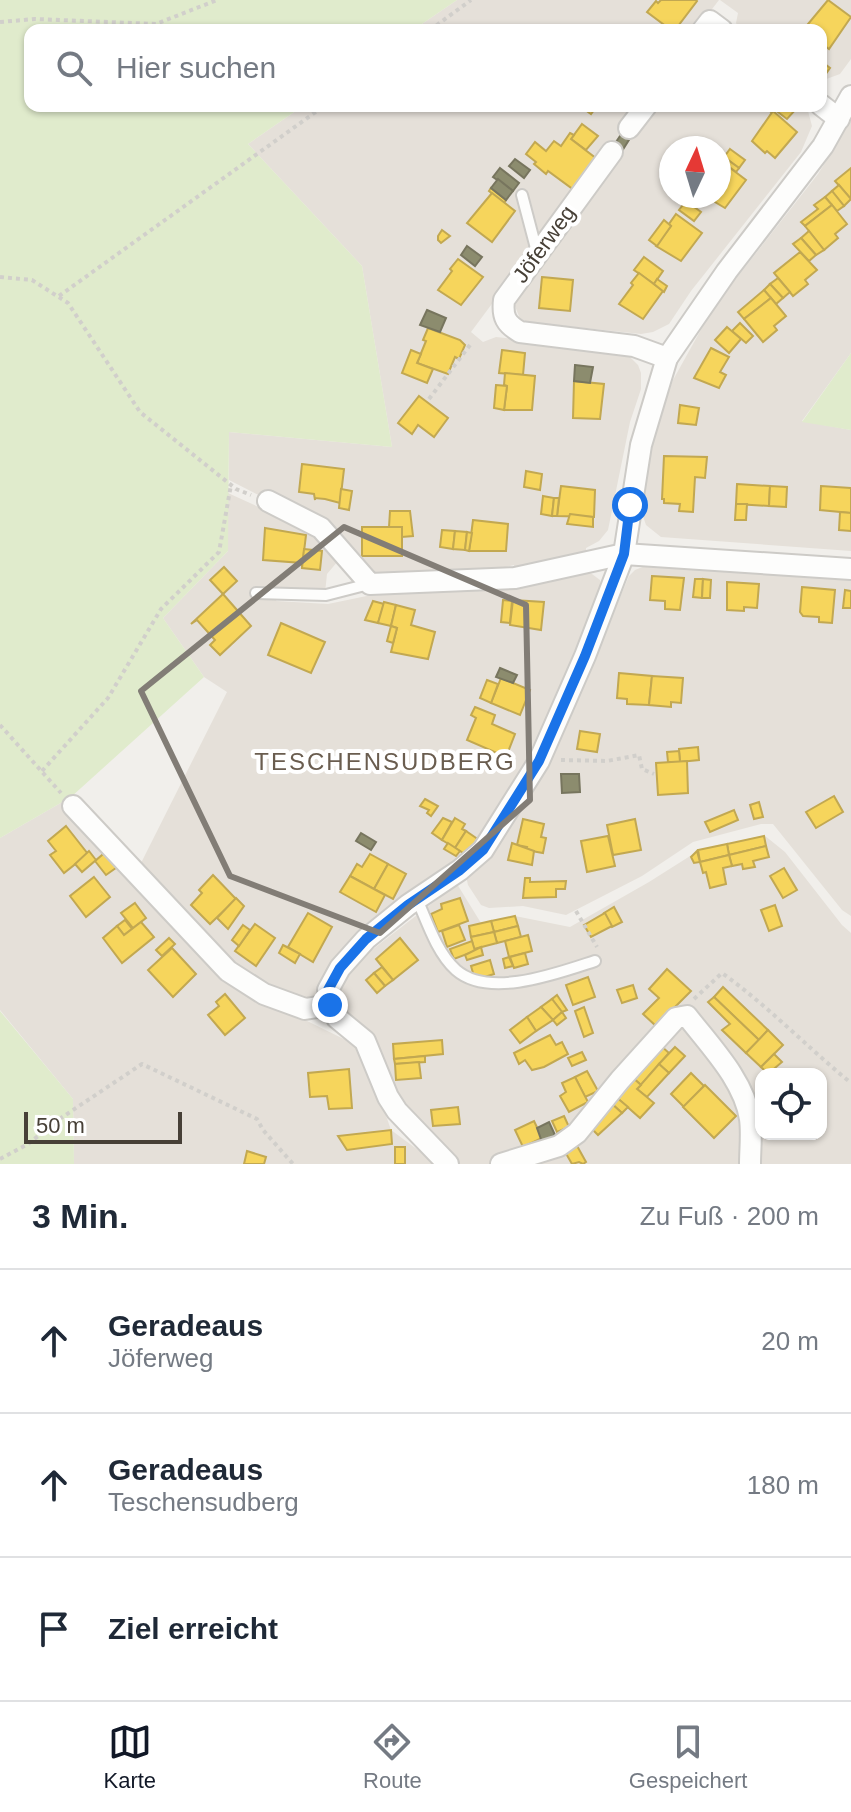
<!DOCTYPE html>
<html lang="de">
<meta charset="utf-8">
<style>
body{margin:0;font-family:Helvetica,sans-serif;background:#f6f6f7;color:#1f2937}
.controls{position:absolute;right:24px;bottom:24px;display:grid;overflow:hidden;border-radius:16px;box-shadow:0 2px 6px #0004}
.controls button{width:72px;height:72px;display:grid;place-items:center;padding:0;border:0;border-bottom:2px solid #e0e1e3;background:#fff;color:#1f2937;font:40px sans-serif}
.compass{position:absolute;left:659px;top:136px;width:72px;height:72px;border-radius:50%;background:#fff;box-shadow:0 2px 6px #0004;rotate:4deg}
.scale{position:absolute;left:24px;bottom:20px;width:158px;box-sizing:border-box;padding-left:8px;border:4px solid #474037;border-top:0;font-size:22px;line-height:28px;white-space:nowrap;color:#474037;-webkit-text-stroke:6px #fff;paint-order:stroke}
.stop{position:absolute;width:24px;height:24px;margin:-18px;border:6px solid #1a73e8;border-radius:50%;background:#fff}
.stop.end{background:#1a73e8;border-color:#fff;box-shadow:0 2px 8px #0008}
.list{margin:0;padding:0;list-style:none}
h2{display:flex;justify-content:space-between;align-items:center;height:104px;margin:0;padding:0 32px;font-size:34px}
h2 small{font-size:26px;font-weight:400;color:#747a83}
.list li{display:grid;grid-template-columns:52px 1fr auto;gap:24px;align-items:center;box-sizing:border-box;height:144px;padding:0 32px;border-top:2px solid #e0e1e3}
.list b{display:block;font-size:30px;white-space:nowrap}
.list p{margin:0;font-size:26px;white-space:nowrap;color:#747a83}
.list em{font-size:26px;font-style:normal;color:#747a83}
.icon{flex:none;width:44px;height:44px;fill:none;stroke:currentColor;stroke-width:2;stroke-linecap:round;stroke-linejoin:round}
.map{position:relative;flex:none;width:851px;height:1164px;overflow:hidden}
.search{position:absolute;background:#fff;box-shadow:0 2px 6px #0004;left:24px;right:24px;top:24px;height:88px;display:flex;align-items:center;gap:20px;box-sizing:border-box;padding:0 28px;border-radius:16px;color:#747a83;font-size:30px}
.sheet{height:536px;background:#fff}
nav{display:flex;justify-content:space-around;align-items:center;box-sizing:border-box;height:112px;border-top:2px solid #e0e1e3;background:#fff;font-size:22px;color:#747a83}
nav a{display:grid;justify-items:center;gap:4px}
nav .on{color:#111827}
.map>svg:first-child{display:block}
.residential{fill:#e5e0d9;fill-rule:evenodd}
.green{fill:#e0ebcc}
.homes{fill:#f6d55c;stroke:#c2a851;stroke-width:2}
.industry{fill:#8c8c6e;stroke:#77755e;stroke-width:2}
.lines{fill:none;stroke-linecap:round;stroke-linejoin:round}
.lane-casing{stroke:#cdcbc7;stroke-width:14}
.street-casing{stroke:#cdcbc7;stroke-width:24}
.path{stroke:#d1cfcb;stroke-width:4;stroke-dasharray:4 4;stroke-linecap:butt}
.lane{stroke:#fdfdfc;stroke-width:10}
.street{stroke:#fdfdfc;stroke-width:20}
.route{stroke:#1a73e8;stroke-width:10}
.marked{fill:none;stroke:#827d76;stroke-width:6;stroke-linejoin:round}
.labels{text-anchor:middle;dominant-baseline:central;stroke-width:8;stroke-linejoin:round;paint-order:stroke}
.street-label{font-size:22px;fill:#474037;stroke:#fff}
.neighbourhood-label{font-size:24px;letter-spacing:2px;fill:#6a5d4f;stroke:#fff}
</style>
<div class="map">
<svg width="851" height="1164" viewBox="0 0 851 1164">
<rect width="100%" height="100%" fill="#f1efeb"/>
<!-- residential -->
<g class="residential">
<polygon points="457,0 719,0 696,30 413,30"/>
<polygon points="720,0 851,0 851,59 840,74 821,81 821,30 740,30 736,23 738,13"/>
<path d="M 303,106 L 807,107 L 812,126 L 801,152 L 691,291 L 669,324 L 653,332 L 641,334 L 528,322 L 520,319 L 515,306 L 523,262 L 471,332 L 483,342 L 496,337 L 614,350 L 628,355 L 638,365 L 641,373 L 641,389 L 630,422 L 608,530 L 599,541 L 586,548 L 586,551 L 520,570 L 514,570 L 514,565 L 473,575 L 371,582 L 316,524 L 229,480 L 229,432 L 392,447 L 362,266 L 248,144 ZM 671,148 L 719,148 L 719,196 L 671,196 Z"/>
<polygon points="851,121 851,353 802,421 851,430 851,551 661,537 646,525 640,507 655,432 673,380 713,308 818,174"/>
<polygon points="228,493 311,531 338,561 327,574 325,593 281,591 276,601 328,604 386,592 583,572 592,574 600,580 602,589 539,748 468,856 334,965 311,1002 294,1002 220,957 138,869 227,692 204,677 163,618 228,551"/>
<polygon points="650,564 851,578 851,916 842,910 773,824 761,824 693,842 642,876 566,915 523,906 489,908 481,905 468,885 466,876 520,807 552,758 629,576 635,570"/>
<polygon points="64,801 68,814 147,894 209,967 215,964 252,994 354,1044 367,1061 391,1130 437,1164 74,1164 73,1099 0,1010 0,838"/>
<path d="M 764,835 L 785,852 L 842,925 L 851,933 L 851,1164 L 457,1164 L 394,1097 L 377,1043 L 344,1013 L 340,1002 L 340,990 L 349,974 L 368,953 L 457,884 L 481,923 L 515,916 L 570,927 L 649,882 L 698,851 ZM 761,1074 L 821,1074 L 821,1134 L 761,1134 Z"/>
</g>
<!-- green -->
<g class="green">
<polygon points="0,0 457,0 413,30 30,30 30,106 303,106 248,144 362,266 392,447 229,432 228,551 163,618 204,677 71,797 0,838"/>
<polygon points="851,353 851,430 802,422"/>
<polygon points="0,1011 73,1099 74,1164 0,1164"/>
</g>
<!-- homes -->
<g class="homes">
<polygon points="661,0 696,0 697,1 675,30 671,30 647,12 656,1 658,3"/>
<polygon points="828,0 851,17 829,49 821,43 821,30 803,30"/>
<polygon points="821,61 830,68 825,75 821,72"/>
<polygon points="580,106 597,106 591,114"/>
<polygon points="768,106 794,106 797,108 787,119 774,109 771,112 766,108"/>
<polygon points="773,111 797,132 775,158 767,151 765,153 752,141"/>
<polygon points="582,124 598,136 586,150 571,139"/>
<polygon points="570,133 574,135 571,139 597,159 574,190 548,171 546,174 534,164 536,162 526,154 535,142 546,151 554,141 561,146"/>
<polygon points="730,149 745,160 739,168 724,157"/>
<polygon points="724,157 739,168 736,172 721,161"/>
<polygon points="721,161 746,180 725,208 705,196 719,196"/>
<polygon points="851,168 851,199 835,181"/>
<polygon points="839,185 851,199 844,206 832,191"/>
<polygon points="491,188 506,200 504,203 489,191"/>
<polygon points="832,191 844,206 837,211 825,197"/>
<polygon points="492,193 515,211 492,242 467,223"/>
<polygon points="825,197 832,205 805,226 801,222 818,209 814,205"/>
<polygon points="686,201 701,212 694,221 679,210"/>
<polygon points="832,205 847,224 835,234 838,238 824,250 805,226"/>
<polygon points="676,214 702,233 681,261 656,246 671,226 669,224"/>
<polygon points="664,220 671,226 657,246 649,240"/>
<polygon points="442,230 450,236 441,243 438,240 438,236"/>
<polygon points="809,231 824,250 816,255 801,238"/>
<polygon points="801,238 816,255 809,261 793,244"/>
<polygon points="800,252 817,270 805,280 808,284 793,296 774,273"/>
<polygon points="644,257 663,271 654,284 634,270"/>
<polygon points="458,259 483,277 461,305 438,290 452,271 450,269"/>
<polygon points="639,273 663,291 643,319 619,304 633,285 631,283"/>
<polygon points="542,277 573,280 570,311 539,308"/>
<polygon points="778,278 790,292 783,298 770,284"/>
<polygon points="657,279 667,286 664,292 654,284"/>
<polygon points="770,284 783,298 776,304 764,290"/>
<polygon points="764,290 771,298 744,319 738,312"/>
<polygon points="771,298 786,316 774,326 777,330 763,342 744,319"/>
<polygon points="740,323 753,336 746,343 732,331"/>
<polygon points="727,327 741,339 729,353 715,340"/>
<polygon points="428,328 460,340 465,345 459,359 455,357 448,374 417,363 426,341 423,340"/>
<polygon points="711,348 729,357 720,372 726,375 719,388 694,378"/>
<polygon points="411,350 421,354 417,363 433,369 427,383 402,373"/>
<polygon points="502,350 525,353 523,375 499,373"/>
<polygon points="505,373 535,376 532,410 504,410 507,386 504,385"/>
<polygon points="574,381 604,384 600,419 573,418"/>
<polygon points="496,385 507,386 504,410 494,408"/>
<polygon points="419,396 448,418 434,437 418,425 412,434 398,423"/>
<polygon points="680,405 699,408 696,425 678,423"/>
<polygon points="664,456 707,457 705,478 695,477 693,512 679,511 680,504 664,503 664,499 662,499"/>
<polygon points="302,464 344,469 340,503 325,499 315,498 315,500 314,494 299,492"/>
<polygon points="526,471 542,474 540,490 524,487"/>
<polygon points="737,484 770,486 769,506 736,504"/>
<polygon points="561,486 595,490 594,517 557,516"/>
<polygon points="770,486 787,487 786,507 769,506"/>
<polygon points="821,486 851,488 851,513 820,510"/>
<polygon points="341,489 352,491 349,510 339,508"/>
<polygon points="543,496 554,498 552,516 541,514"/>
<polygon points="554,498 559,498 557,516 552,516"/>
<polygon points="736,504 747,504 746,520 735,520"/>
<polygon points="390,511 410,511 413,536 402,537 402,527 389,527"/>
<polygon points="840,512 851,513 851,531 839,530"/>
<polygon points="570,514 593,517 593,527 567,524"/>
<polygon points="473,520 508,524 506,551 469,551"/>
<rect x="362" y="527" width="40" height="29"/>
<polygon points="265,528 306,535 302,568 302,563 263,560"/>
<polygon points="442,530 455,531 453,549 440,547"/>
<polygon points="455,531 467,532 465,550 453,549"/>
<polygon points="467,532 472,533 469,551 465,550"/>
<polygon points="304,549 322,551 320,570 302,568"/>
<polygon points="224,567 237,581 223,594 210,580"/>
<polygon points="652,576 684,578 680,610 665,609 665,601 650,600"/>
<polygon points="695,579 703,579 702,598 693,597"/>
<polygon points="703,579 711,580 710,598 702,598"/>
<polygon points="727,582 759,584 757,608 744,607 744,611 727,610"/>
<polygon points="802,587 835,590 832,623 819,622 819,617 803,616 800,612"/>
<polygon points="845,590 851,591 851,608 843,608"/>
<polygon points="223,594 251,626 220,655 210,645 215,640 197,620 191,624"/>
<polygon points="503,600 512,601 510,623 501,622"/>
<polygon points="513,600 544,602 541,630 510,625"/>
<polygon points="373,601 384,604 378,623 365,620"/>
<polygon points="384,602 396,605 391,626 378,623"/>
<polygon points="396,605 415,610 411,625 435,632 428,659 391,652 397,628 391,626"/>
<polygon points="281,623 325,642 311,673 268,655"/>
<polygon points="391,626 397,628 393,643 387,641"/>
<polygon points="619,673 652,676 649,705 627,704 627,699 617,698"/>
<polygon points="652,676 683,678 681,703 671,702 671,707 649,705"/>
<polygon points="501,678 530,690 520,715 491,703"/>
<polygon points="487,680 498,684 491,703 480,698"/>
<polygon points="475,707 495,715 492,724 515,734 506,757 467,740 476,718 471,715"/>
<polygon points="580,731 600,734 597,752 577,749"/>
<polygon points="698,747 699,760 680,762 679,749"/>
<polygon points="679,751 680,762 668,762 667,752"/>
<polygon points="687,761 688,793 658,795 656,763"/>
<polygon points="834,796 843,812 816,828 806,812"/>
<polygon points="425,799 438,806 431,816 427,813 429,810 420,806"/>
<polygon points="759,802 763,817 754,819 750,805"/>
<polygon points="734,810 738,820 710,832 705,822"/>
<polygon points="443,818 452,822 442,840 432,833"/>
<polygon points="455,818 465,824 462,829 466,831 455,848 442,840"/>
<polygon points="523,819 544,824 541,837 546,838 543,853 526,850 527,847 517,845"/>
<polygon points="635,819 641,850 613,855 607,825"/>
<polygon points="66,826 88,854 64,873 50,855 56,851 48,841"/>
<polygon points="466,831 479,840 468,856 455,848"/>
<polygon points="608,836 615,866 587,872 581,841"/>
<polygon points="764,836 766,846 729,855 727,844"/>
<polygon points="448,843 460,851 456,856 444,849"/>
<polygon points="512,843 534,851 532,865 508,860"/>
<polygon points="727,844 729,855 700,862 698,850"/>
<polygon points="766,846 769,857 753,861 755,867 743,869 742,864 732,866 729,855"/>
<polygon points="108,850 120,865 106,875 95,861"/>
<polygon points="89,851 96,860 82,872 75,864"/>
<polygon points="697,851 700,862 694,863 691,857"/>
<polygon points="370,854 388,864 374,889 350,876 357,864 362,867"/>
<polygon points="729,855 732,866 723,868 726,884 710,888 706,872 703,873 700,862"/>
<polygon points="388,864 406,874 393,899 374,889"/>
<polygon points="784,868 797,890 783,898 770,876"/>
<polygon points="213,875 236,899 210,924 191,905 202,893 199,890"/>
<polygon points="350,876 385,895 376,912 340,892"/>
<polygon points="94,877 110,897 86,917 70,896"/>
<polygon points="525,878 530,878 530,882 566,881 565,889 556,889 556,897 523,898"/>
<polygon points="236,898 244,906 228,929 217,918"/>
<polygon points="460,898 468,921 438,932 431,914 442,909 441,904"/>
<polygon points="135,903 146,918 133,928 121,913"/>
<polygon points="775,905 782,926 769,931 761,910"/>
<polygon points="614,907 622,922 612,927 604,913"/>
<polygon points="308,913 332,927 313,962 288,947"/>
<polygon points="605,913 612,926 591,937 584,925"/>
<polygon points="515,916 518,926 494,932 491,921"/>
<polygon points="125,920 132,929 124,935 117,926"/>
<polygon points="491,921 494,932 471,937 469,926"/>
<polygon points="141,922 154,937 122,963 103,938 117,926 124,935"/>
<polygon points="255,924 275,938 256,966 235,951"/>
<polygon points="243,925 250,930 239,946 232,940"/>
<polygon points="459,925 465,940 447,947 442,931"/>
<polygon points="518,926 521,937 497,943 494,932"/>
<polygon points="494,932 497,943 474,949 471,937"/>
<polygon points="528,935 532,951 509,957 505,941"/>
<polygon points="169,938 175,944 162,956 156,950"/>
<polygon points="400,938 418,960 393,980 376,959"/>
<polygon points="472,941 475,951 454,959 450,949"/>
<polygon points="283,945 300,954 295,963 279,953"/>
<polygon points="481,947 483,955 467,960 465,955"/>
<polygon points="172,948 196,974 173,997 148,970"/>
<polygon points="525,953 528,964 514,968 510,957"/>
<polygon points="509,957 513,966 505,968 503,959"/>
<polygon points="490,960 494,974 475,980 471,966"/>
<polygon points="382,967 393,980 385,986 374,973"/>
<polygon points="667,969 691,991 656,1026 643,1014 659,998 649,989"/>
<polygon points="374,973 385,986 377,993 366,980"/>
<polygon points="588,977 595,997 573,1005 566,985"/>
<polygon points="633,985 637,998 622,1003 617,990"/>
<polygon points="723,987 768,1030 759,1040 714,997"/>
<polygon points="225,994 245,1018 225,1035 208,1015 219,1006 216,1002"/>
<polygon points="557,995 567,1010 562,1012 552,999"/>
<polygon points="714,997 759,1040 746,1053 722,1030 730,1024 708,1002"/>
<polygon points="552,999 562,1012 553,1020 541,1007"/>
<polygon points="541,1007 553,1020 536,1031 527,1017"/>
<polygon points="584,1007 593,1033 584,1037 575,1011"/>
<polygon points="562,1012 566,1018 557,1025 553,1020"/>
<polygon points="527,1017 536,1031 520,1043 510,1030"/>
<polygon points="768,1030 783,1045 761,1067 746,1053"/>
<polygon points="550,1035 556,1045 562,1042 568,1054 544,1067 532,1070 525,1060 519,1064 514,1053"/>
<polygon points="442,1040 443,1054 394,1059 393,1044"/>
<polygon points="660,1045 669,1053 641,1085 632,1077"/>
<polygon points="675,1047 685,1056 669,1073 659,1064"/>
<polygon points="582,1052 586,1060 572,1066 568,1058"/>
<polygon points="774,1054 782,1062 768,1074 761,1067"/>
<polygon points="425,1056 425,1062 395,1064 394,1059"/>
<polygon points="419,1062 421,1078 396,1080 395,1064"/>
<polygon points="659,1064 669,1073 647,1097 637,1089"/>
<polygon points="349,1069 352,1108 329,1109 327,1096 310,1097 308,1073"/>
<polygon points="587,1071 598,1091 585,1097 575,1077"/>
<polygon points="691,1073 704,1086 684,1107 671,1094"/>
<polygon points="575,1077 588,1102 569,1112 560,1096 566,1092 562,1083"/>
<polygon points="632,1077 641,1085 637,1089 654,1103 640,1118 615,1096"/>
<polygon points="705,1085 736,1116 714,1138 683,1107"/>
<polygon points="616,1097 628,1107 622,1113 611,1103"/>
<polygon points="611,1103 622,1113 598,1135 590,1127"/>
<polygon points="458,1107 460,1124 433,1126 431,1110"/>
<polygon points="564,1116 569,1127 557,1132 552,1121"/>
<polygon points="534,1121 542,1138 523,1147 515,1130"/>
<polygon points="391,1130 392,1144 347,1150 338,1136"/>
<polygon points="576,1144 586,1162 583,1164 579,1162 572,1164 564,1150"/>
<rect x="395" y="1147" width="10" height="17"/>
<polygon points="247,1151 266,1157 264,1164 244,1164"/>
</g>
<!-- industry -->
<g class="industry">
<polygon points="624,130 632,135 622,151 614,145"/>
<polygon points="515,159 530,170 524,178 509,166"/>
<polygon points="500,168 519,183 513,191 493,177"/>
<polygon points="498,179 513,191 506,200 491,188"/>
<polygon points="467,246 482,257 475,266 461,255"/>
<polygon points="427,310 446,318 440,332 420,325"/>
<polygon points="575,365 593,367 590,383 574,381"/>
<polygon points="500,668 517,675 513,683 496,677"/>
<polygon points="561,774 579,774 580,792 562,793"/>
<polygon points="361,833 376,842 371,850 356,841"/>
<polygon points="549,1122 555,1135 542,1142 537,1128"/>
</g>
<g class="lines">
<defs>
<g id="lane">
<polyline points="522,195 537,252"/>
<polyline points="256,593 326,595 369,584"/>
<path d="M 417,899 C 427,922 437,953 456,970 C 489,999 558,973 595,961"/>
</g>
<g id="street">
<polyline points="703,30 710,21 722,30"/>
<polyline points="821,105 839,119"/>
<polyline points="629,128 646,106"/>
<path d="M 612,152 L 504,300 C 502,317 506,324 520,332 L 634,346 L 667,358"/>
<polyline points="268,501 321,528 370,584 515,578 624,554 851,569"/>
<polyline points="73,806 228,971 264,994 305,1009 330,1005"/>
<polyline points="448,1164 397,1111 388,1097 365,1041 337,1018 330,1005 328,990 340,968 366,939 408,905 460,870 483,850 539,761 585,656 624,554 641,445 667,358 727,271 823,146 851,96"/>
<path d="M 501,1164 L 559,1146 L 577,1133 L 620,1080 L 676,1018 L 687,1016 C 710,1046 744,1080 750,1119 C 752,1133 750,1150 750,1164"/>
</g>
</defs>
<!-- lane casing -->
<use href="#lane" class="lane-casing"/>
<!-- street casing -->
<use href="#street" class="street-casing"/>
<!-- path -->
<g class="path">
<polyline points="0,22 35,19 156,24 217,0"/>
<polyline points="430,30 471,0"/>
<polyline points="0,277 32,280 68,303 140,412 236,489 251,495"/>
<polyline points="59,296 324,106"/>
<polyline points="429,399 470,345"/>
<polyline points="0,725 61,793"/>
<polyline points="561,760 607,761 639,755 642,769 654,774"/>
<polyline points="42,771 108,698 161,609 219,552 231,485"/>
<polyline points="576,911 597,947"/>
<path d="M 694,999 L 722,973 C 768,1006 807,1047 851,1083"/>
<polyline points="0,1159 28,1144 61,1118 142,1064 257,1119 263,1130 293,1164"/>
</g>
<!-- lane -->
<use href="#lane" class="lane"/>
<!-- street -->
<use href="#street" class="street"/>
</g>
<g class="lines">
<!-- route -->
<polyline class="route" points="330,1005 328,990 340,968 366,939 408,905 460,870 483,850 539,761 585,656 624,554 630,505"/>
</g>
<!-- marked area -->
<path class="marked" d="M 344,527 L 526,605 L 530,800 L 380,933 L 230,876 L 141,691 Z"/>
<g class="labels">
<!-- street labels -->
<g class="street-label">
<text transform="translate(544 244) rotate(-54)">Jöferweg</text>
</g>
<!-- neighbourhood labels -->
<g class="neighbourhood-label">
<text x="385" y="761">TESCHENSUDBERG</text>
</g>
</g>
</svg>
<div class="controls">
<button><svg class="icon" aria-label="locate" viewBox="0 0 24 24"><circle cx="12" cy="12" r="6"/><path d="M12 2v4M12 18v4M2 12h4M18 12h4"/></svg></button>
</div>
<svg class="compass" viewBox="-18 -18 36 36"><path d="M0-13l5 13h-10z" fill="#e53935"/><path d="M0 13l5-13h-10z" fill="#747a83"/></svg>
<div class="scale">50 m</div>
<div class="stop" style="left:630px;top:505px"></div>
<div class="stop end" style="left:330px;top:1005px"></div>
<div class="search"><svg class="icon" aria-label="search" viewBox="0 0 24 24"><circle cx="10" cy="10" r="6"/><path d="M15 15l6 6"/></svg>Hier suchen</div>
</div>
<section class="sheet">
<h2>3 Min.<small>Zu Fuß · 200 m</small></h2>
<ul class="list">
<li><svg class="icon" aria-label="ahead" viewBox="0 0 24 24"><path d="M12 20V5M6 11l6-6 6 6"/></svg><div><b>Geradeaus</b><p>Jöferweg</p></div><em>20 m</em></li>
<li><svg class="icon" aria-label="ahead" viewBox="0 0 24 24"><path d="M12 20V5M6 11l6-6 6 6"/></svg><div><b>Geradeaus</b><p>Teschensudberg</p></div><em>180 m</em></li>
<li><svg class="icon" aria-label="arrive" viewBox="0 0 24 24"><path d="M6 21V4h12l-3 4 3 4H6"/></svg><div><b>Ziel erreicht</b></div></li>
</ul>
</section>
<nav>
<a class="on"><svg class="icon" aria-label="map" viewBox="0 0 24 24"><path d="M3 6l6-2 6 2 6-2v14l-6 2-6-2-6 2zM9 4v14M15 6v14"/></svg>Karte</a>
<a><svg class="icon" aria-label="directions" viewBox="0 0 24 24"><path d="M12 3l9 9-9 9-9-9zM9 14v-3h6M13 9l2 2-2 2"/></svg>Route</a>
<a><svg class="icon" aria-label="saved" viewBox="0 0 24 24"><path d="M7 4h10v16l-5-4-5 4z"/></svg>Gespeichert</a>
</nav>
